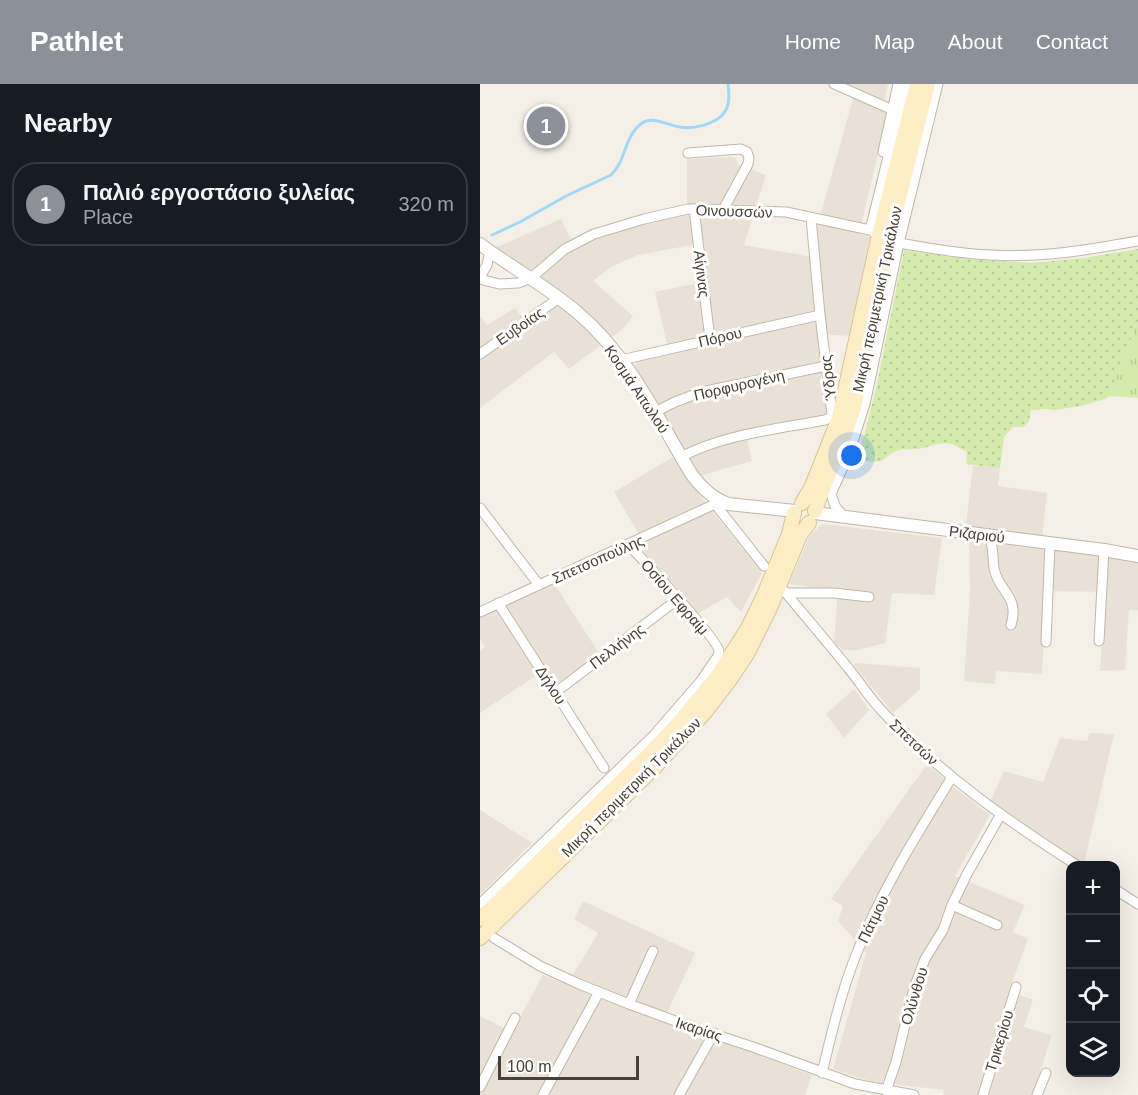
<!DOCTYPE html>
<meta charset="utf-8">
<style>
body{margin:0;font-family:Arial,sans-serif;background:#242831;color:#f1f3f6}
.controls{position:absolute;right:18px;bottom:18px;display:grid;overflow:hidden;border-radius:12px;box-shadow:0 6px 24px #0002}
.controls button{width:54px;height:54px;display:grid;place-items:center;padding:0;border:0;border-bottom:2px solid #363941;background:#171b24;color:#f1f3f6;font:30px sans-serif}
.scale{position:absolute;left:18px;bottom:15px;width:141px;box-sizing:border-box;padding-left:6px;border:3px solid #484035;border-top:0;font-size:16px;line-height:21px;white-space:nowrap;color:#484035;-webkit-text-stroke:4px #fff;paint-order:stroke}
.you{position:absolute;left:372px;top:372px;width:21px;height:21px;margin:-15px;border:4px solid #fff;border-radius:50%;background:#1a73e8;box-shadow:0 0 0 9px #1a73e833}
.badge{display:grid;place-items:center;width:39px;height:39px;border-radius:50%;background:#8c9099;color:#fff;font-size:20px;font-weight:700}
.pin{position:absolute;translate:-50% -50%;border:3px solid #fff;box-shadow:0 2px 6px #0006}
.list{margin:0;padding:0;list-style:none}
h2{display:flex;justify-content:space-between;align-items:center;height:78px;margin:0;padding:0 24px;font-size:26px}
h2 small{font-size:20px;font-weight:400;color:#9ea1a6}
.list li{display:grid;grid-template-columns:39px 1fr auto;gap:18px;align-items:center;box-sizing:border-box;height:84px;margin:0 12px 12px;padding:0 12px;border:2px solid #363941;border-radius:24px}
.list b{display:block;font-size:22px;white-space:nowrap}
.list p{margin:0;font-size:20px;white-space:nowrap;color:#9ea1a6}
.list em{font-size:20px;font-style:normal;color:#9ea1a6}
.icon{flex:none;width:33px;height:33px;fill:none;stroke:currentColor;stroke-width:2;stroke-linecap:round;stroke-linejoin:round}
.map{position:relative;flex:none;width:658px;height:1011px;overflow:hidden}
header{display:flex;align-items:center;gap:36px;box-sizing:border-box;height:84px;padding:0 30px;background:#8c9099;color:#fff}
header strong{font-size:28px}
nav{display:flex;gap:33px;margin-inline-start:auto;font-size:21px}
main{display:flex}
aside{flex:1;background:#171b24}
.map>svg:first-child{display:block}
.residential{fill:#e9e1d5}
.grass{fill:url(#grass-dots)}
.park{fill:url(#park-tufts)}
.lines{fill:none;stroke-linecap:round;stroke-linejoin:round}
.stream{stroke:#a0d8f5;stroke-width:3}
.minor-casing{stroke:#c1b7a9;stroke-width:11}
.tertiary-casing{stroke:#c1b7a9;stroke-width:14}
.secondary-casing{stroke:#dbc496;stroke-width:16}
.minor{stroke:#fff;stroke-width:9}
.tertiary{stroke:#fff;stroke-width:12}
.secondary{stroke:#ffedc7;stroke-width:14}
.labels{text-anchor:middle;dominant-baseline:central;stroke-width:6;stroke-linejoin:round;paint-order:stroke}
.street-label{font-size:15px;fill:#484035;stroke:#fff}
</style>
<header>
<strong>Pathlet</strong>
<nav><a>Home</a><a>Map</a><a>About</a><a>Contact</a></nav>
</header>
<main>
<aside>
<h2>Nearby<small></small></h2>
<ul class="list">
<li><span class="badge">1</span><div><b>Παλιό εργοστάσιο ξυλείας</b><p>Place</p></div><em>320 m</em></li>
</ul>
</aside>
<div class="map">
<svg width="658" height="1011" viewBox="0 0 658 1011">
<defs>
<pattern id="grass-dots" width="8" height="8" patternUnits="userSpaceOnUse" patternTransform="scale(1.5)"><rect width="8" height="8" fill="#d4ebad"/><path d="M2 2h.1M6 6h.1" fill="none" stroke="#b8cb95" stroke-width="1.8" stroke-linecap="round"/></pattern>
<pattern id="park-tufts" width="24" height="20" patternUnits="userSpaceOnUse" patternTransform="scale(1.5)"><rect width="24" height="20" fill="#d4ebad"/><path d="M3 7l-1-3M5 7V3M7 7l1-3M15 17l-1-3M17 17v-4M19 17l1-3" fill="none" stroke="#b8cb95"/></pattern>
</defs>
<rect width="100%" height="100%" fill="#f5f0e7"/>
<!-- residential -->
<g class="residential">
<polygon points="368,0 408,0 403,25 408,28 379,150 391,153 371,252 337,250 347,330 265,346 272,377 208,395 213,403 282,489 261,528 247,513 217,530 157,463 164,459 134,408 203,367 155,288 155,281 158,276 189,269 175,208 228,197 223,159 158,171 131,183 113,197 153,232 143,245 89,285 74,268 0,324 0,232 7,241 35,224 47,240 85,214 15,164 81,135 95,165 114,155 173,137 202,131 220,129 207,122 207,75 255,73 259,81 286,91 264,161 338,174 336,147 376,4"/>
<polygon points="493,381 520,384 518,402 567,409 561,464 658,478 658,526 649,526 645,586 620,587 625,508 566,507 562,590 516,587 515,600 484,597 490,507 489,440 486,440"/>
<polygon points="342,440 462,454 454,511 412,509 405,559 378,566 363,566 354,558 358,506 309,500 329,453"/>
<polygon points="73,498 119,569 77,601 66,585 0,629 0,567 5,563 0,554 0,533"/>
<polygon points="378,579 440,584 440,605 413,629 373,580"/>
<polygon points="374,605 389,626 364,654 346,630"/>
<polygon points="610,649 634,650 604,780 510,718 524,687 563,698 580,654 607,657"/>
<polygon points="447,680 475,704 510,731 475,792 545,821 533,848 548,855 529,907 553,916 544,943 572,951 553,1011 463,1011 464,1006 401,999 379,994 353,985 386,869 358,837 363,822 351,815"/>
<polygon points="0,726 52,759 0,811"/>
<polygon points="103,817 215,869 187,929 132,909 93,891 118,849 94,835"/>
<polygon points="63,891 130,916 184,938 256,962 332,991 325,1011 0,1011 0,932 32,948"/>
</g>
<!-- grass -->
<path class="grass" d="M 658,165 L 658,237 L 629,312 L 625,315 L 601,322 L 575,326 L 566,325 L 551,326 L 549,337 L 544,343 L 533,343 L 524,353 L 520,384 L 486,380 L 487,368 C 481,366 477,361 471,360 C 461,358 453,361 444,364 C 435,366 425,364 416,367 C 410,369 406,375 400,377 C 390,379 381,375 373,382 L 385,349 L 397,300 L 424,166 L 489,175 L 551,179 L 604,174 Z"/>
<!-- park -->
<polygon class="park" points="658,230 658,314 629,312 658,237"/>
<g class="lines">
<!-- stream -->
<path class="stream" d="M 12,151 L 40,138 L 86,112 L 131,91 C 146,77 144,53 161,40 C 172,31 187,41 200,43 C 213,45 225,42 236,36 C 250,28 250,15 248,0"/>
<defs>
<g id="minor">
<polyline points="354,0 413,26"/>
<polyline points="403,68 418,0"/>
<polyline points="208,69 261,65 267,68 269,74 268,80 243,126"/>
<polyline points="214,125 230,255"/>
<polyline points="390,146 426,0"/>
<path d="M 419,159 C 450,164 480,170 511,171 C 561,174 609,166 658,157"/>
<polyline points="0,193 7,181 10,167"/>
<polyline points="0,195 19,200 38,199 51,194 85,165 114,150 164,135 208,125 306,128 390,146 399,151"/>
<polyline points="0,270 79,214"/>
<polyline points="141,276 340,231"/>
<polyline points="175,328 195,318 221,308 346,282"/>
<path d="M 201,373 C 244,350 298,345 345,336 L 351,333 L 352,330 L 340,231 L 331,134"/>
<polyline points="236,414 235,420 284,482"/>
<polyline points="0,424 59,501"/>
<polyline points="365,434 355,422 351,410 369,370 385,320 419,159 458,0"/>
<path d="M 509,451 C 514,463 512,471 514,484 C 518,508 540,511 531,541"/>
<path d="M 300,502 C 324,531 349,560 373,590 C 383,603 392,617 404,629 C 460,690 528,737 598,782"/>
<polyline points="306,509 354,509 389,513"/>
<polyline points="18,519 124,684"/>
<polyline points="0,528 235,420"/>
<polyline points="619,557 624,466"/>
<polyline points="566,558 570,459"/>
<polyline points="76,608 198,515"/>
<polyline points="636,806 658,820"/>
<path d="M 0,820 L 174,651 L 220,598 L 238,572 C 239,570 239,569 239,567 C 238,555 162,475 149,461"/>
<polyline points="472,821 517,841"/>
<polyline points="14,854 60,882 99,900 149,920 198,938 276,964 375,1000 434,1011"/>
<polyline points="149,920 173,867"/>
<path d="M 342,989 C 352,947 362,905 378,866 C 402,805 438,749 472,693"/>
<polyline points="0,1003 35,934"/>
<polyline points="406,1007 416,978 434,904 445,875 463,846 472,821 487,790 521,730"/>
<polyline points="63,1011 119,908"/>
<polyline points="199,1011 234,949"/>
<polyline points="503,1011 536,903"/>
<polyline points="557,1011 566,989"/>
</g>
<g id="tertiary">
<path d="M 0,160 C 32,184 68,203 98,229 C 149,272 178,335 212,391 C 221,403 234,415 248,420 L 315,427"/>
<polyline points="335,429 624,466 658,472"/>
</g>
<g id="secondary">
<polyline points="322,419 332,402 359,334 399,151 437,0"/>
<polyline points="335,427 340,412 363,356 374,323 410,150 448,0"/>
<polyline points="0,835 166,673 196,642 236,594 268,544 284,511 309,450 314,429"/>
<polyline points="0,854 174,684 226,627 249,597 267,570 290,524 320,451 329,439"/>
</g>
</defs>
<!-- minor casing -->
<use href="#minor" class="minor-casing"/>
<!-- tertiary casing -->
<use href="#tertiary" class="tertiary-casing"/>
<!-- secondary casing -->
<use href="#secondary" class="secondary-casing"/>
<!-- minor -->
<use href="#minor" class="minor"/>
<!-- tertiary -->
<use href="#tertiary" class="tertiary"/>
<!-- secondary -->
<use href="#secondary" class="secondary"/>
</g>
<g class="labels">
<!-- street labels -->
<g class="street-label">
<text transform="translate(254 127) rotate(2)">Οινουσσών</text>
<text transform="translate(222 190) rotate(83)">Αίγινας</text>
<text transform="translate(397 215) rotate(-78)">Μικρή περιμετρική Τρικάλων</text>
<text transform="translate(40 242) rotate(-35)">Ευβοίας</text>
<text transform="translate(240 253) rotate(-13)">Πόρου</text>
<text transform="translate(348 294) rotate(-97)">Ύδρας</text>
<text transform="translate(259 301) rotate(-13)">Πορφυρογένη</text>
<text transform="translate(157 305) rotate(56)">Κοσμά Αιτωλού</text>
<text transform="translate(497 450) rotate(7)">Ριζαριού</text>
<text transform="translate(118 475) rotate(-24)">Σπετσοπούλης</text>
<text transform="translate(195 513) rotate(49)">Οσίου Εφραίμ</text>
<text transform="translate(137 562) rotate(-37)">Πελλήνης</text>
<text transform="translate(71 601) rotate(57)">Δήλου</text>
<text transform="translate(434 658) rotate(43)">Σπετσών</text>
<text transform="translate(151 703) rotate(-45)">Μικρή περιμετρική Τρικάλων</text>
<text transform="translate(393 835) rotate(-64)">Πάτμου</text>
<text transform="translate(434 912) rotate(-73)">Ολύνθου</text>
<text transform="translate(219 945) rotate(18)">Ικαρίας</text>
<text transform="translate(519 957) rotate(-73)">Τρικερίου</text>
</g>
</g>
</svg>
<div class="controls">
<button>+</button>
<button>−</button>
<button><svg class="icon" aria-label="locate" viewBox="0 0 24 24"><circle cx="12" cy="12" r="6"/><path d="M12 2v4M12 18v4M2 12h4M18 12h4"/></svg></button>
<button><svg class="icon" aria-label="layers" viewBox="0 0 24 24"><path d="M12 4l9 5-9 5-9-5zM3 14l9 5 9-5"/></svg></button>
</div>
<div class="scale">100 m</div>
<div class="you"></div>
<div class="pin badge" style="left:66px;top:42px">1</div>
</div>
</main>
